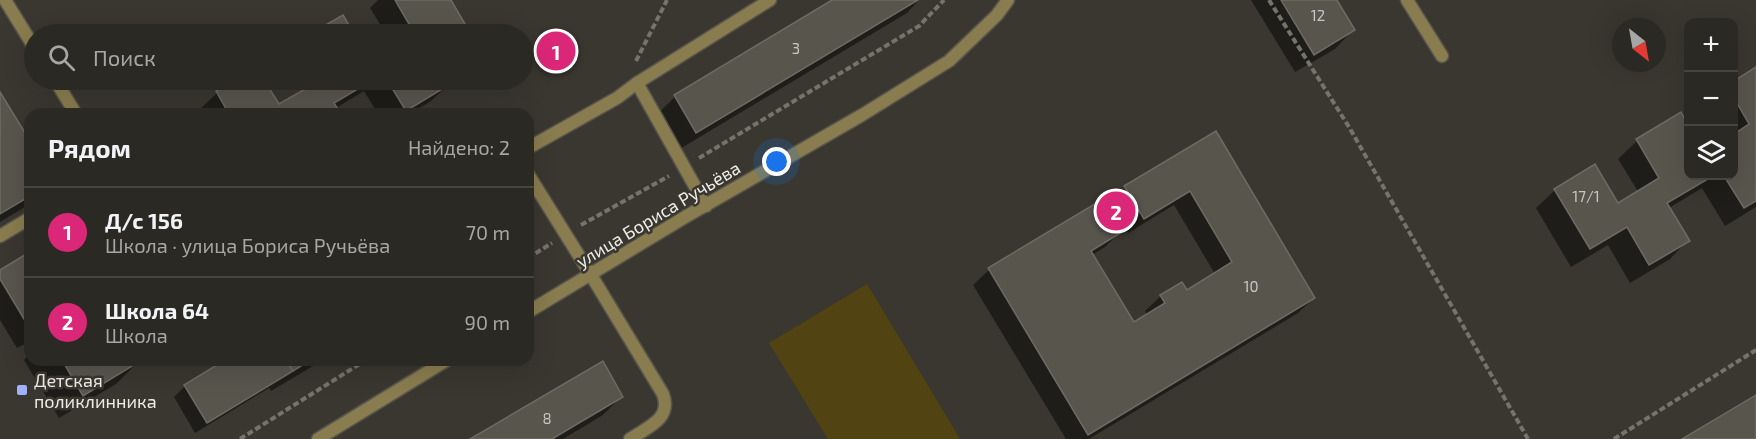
<!DOCTYPE html>
<html lang="ru">
<meta charset="utf-8">
<style>
body{margin:0;font-family:"Exo 2",sans-serif;background:#33312b;color:#f1f3f6}
.controls{position:absolute;right:18px;top:18px;display:grid;overflow:hidden;border-radius:12px;box-shadow:0 6px 24px #0002}
.controls button{width:54px;height:54px;display:grid;place-items:center;padding:0;border:0;border-bottom:2px solid #474541;background:#2b2923;color:#f1f3f6;font:30px sans-serif}
.compass{position:absolute;left:1612px;top:18px;width:54px;height:54px;border-radius:50%;background:#2b2923;box-shadow:0 6px 24px #0002;rotate:149deg}
.you{position:absolute;left:777px;top:162px;width:21px;height:21px;margin:-15px;border:4px solid #fff;border-radius:50%;background:#1a73e8;box-shadow:0 0 0 9px #1a73e833}
.badge{display:grid;place-items:center;width:39px;height:39px;border-radius:50%;background:#db2777;color:#fff;font-size:20px;font-weight:700}
.pin{position:absolute;translate:-50% -50%;border:3px solid #fff;box-shadow:0 2px 6px #0006}
.list{margin:0;padding:0;list-style:none}
h2{display:flex;justify-content:space-between;align-items:center;height:78px;margin:0;padding:0 24px;font-size:26px}
h2 small{font-size:20px;font-weight:400;color:#a6a6a6}
.list li{display:grid;grid-template-columns:39px 1fr auto;gap:18px;align-items:center;box-sizing:border-box;height:90px;padding:0 24px;border-top:2px solid #474541}
.list b{display:block;font-size:22px;white-space:nowrap}
.list p{margin:0;font-size:20px;white-space:nowrap;color:#a6a6a6}
.list em{font-size:20px;font-style:normal;color:#a6a6a6}
.icon{flex:none;width:33px;height:33px;fill:none;stroke:currentColor;stroke-width:2;stroke-linecap:round;stroke-linejoin:round}
.map{position:relative;flex:none;width:1756px;height:439px;overflow:hidden}
.search{position:absolute;background:#2b2923;box-shadow:0 6px 24px #0002;left:24px;top:24px;width:510px;height:66px;display:flex;align-items:center;gap:15px;box-sizing:border-box;padding:0 21px;border-radius:33px;color:#a6a6a6;font-size:22px}
.panel{position:absolute;background:#2b2923;box-shadow:0 6px 24px #0002;left:24px;top:108px;width:510px;height:258px;border-radius:18px}
.map>svg:first-child{display:block}
.green{fill:#514412}
.shadow{fill:#0007}
.building{fill:#58554d;stroke:#6e6b62;stroke-width:1.5}
.lines{fill:none;stroke-linecap:round;stroke-linejoin:round}
.service-casing{stroke:#56544c;stroke-width:15}
.tertiary-casing{stroke:#56544c;stroke-width:15}
.path{stroke:#75736c;stroke-width:4;stroke-dasharray:6 3;stroke-linecap:butt}
.service{stroke:#897c4e;stroke-width:12}
.tertiary{stroke:#897c4e;stroke-width:12}
.poi-dot{fill:#a1b2fd;stroke:#39372f;stroke-width:2}
.labels{text-anchor:middle;dominant-baseline:central;stroke-width:5;stroke-linejoin:round;paint-order:stroke}
.number-label{font-size:15px;fill:#c8c6c0}
.street-label{font-size:18px;fill:#edece6;stroke:#39372f}
.poi-label{font-size:18px;fill:#edece6;stroke:#39372f;text-anchor:start}
</style>
<div class="map">
<svg width="1756" height="439" viewBox="0 0 1756 439">
<rect width="100%" height="100%" fill="#39372f"/>
<!-- green -->
<polygon class="green" points="867,284 960,439 828,439 769,343"/>
<!-- shadow -->
<g class="shadow">
<polygon points="378,0 449,0 463,24 453,34 386,34 370,8"/>
<polygon points="835,0 919,0 907,13 678,150 656,115 675,97"/>
<polygon points="1251,0 1335,0 1353,30 1335,49 1295,72"/>
<polygon points="342,17 353,34 313,34"/>
<polygon points="1756,69 1756,207 1725,226 1702,188 1669,208 1688,240 1670,259 1630,283 1608,245 1571,267 1536,208 1555,190 1618,205 1639,193 1618,159 1637,141 1680,114 1688,128 1688,176 1734,176 1734,82"/>
<polygon points="239,80 263,80 279,107 304,92 296,80 448,80 450,83 431,101 410,114 378,114 364,91 336,108 339,114 200,114 198,111 217,93"/>
<polygon points="0,94 30,144 30,204 0,222"/>
<polygon points="1215,133 1314,298 1298,313 1089,439 1066,439 973,285 989,270 1102,201 1120,232 1105,247 1092,255 1133,324 1148,315 1145,311 1161,296 1186,292 1215,274 1174,205 1128,233 1110,203 1125,188"/>
<polygon points="30,254 30,348 27,343 17,348 0,320 0,272"/>
<polygon points="30,354 30,360 140,360 116,384 59,418 24,360"/>
<polygon points="228,360 323,360 271,391 269,388 195,433 174,397 185,386"/>
<polygon points="621,397 603,415 563,439 473,439"/>
</g>
<!-- building -->
<g class="building">
<polygon points="395,0 451,0 465,24 448,34 396,34 410,26"/>
<polygon points="832,0 918,0 696,133 674,95"/>
<polygon points="1281,0 1337,0 1355,30 1314,55"/>
<polygon points="343,15 354,34 310,34"/>
<polygon points="1756,67 1756,201 1744,208 1724,176 1734,176 1734,134 1749,124 1734,98 1734,81"/>
<polygon points="236,80 264,80 279,104 321,80 373,80 334,103 341,114 229,114 216,91"/>
<polygon points="387,80 449,80 452,83 406,111"/>
<polygon points="0,92 30,141 30,196 0,214"/>
<polygon points="1681,112 1688,125 1688,176 1713,176 1667,203 1690,241 1649,265 1627,227 1590,249 1554,189 1595,164 1618,203 1659,178 1636,139"/>
<polygon points="1216,131 1315,298 1088,435 988,268 1103,199 1122,232 1091,251 1134,322 1165,303 1160,295 1182,282 1187,290 1232,262 1190,191 1144,219 1124,186"/>
<polygon points="28,253 30,257 30,329 0,279 0,270"/>
<polygon points="62,360 142,360 83,396"/>
<polygon points="225,360 286,360 293,371 207,423 184,385"/>
<polygon points="286,360 311,360 293,371"/>
<polygon points="603,361 623,397 552,439 470,439"/>
<polygon points="1756,395 1756,439 1682,439"/>
</g>
<g class="lines">
<defs>
<g id="service">
<polyline points="5,0 34,47"/>
<polyline points="1407,0 1442,56"/>
<polyline points="55,80 76,114"/>
<polyline points="637,83 706,206"/>
<polyline points="528,148 617,98 637,83 770,0"/>
<path d="M 528,174 L 591,275 L 663,394 C 672,419 648,427 630,439"/>
<polyline points="0,236 30,218"/>
</g>
<g id="tertiary">
<polyline points="528,312 685,217 862,115 949,61 997,15 1008,0"/>
<polyline points="318,439 447,360"/>
</g>
</defs>
<!-- service casing -->
<use href="#service" class="service-casing"/>
<!-- tertiary casing -->
<use href="#tertiary" class="tertiary-casing"/>
<!-- path -->
<g class="path">
<polyline points="1269,0 1349,127 1528,439"/>
<polyline points="636,61 667,0"/>
<polyline points="699,158 919,26 944,0"/>
<polyline points="581,225 669,176"/>
<polyline points="528,258 552,243"/>
<polyline points="240,439 366,360"/>
<polyline points="1614,439 1756,350"/>
</g>
<!-- service -->
<use href="#service" class="service"/>
<!-- tertiary -->
<use href="#tertiary" class="tertiary"/>
</g>
<!-- markers -->
<rect class="poi-dot" x="16" y="384" width="12" height="12" rx="3"/>
<g class="labels">
<!-- number labels -->
<g class="number-label">
<text x="1318" y="15">12</text>
<text x="796" y="48">3</text>
<text x="1586" y="196">17/1</text>
<text x="1251" y="286">10</text>
<text x="547" y="418">8</text>
</g>
<!-- street labels -->
<g class="street-label">
<text transform="translate(658 214) rotate(-31)">улица Бориса Ручьёва</text>
</g>
<!-- poi labels -->
<g class="poi-label">
<text x="34" y="380">Детская<tspan x="34" dy="21">поликлинника</tspan></text>
</g>
</g>
</svg>
<div class="controls">
<button>+</button>
<button>−</button>
<button><svg class="icon" aria-label="layers" viewBox="0 0 24 24"><path d="M12 4l9 5-9 5-9-5zM3 14l9 5 9-5"/></svg></button>
</div>
<svg class="compass" viewBox="-18 -18 36 36"><path d="M0-13l5 13h-10z" fill="#e53935"/><path d="M0 13l5-13h-10z" fill="#a6a6a6"/></svg>
<div class="you"></div>
<div class="pin badge" style="left:556px;top:51px">1</div>
<div class="pin badge" style="left:1116px;top:211px">2</div>
<div class="search"><svg class="icon" aria-label="search" viewBox="0 0 24 24"><circle cx="10" cy="10" r="6"/><path d="M15 15l6 6"/></svg>Поиск</div>
<section class="panel">
<h2>Рядом<small>Найдено: 2</small></h2>
<ul class="list">
<li><span class="badge">1</span><div><b>Д/с 156</b><p>Школа · улица Бориса Ручьёва</p></div><em>70 m</em></li>
<li><span class="badge">2</span><div><b>Школа 64</b><p>Школа</p></div><em>90 m</em></li>
</ul>
</section>
</div>
